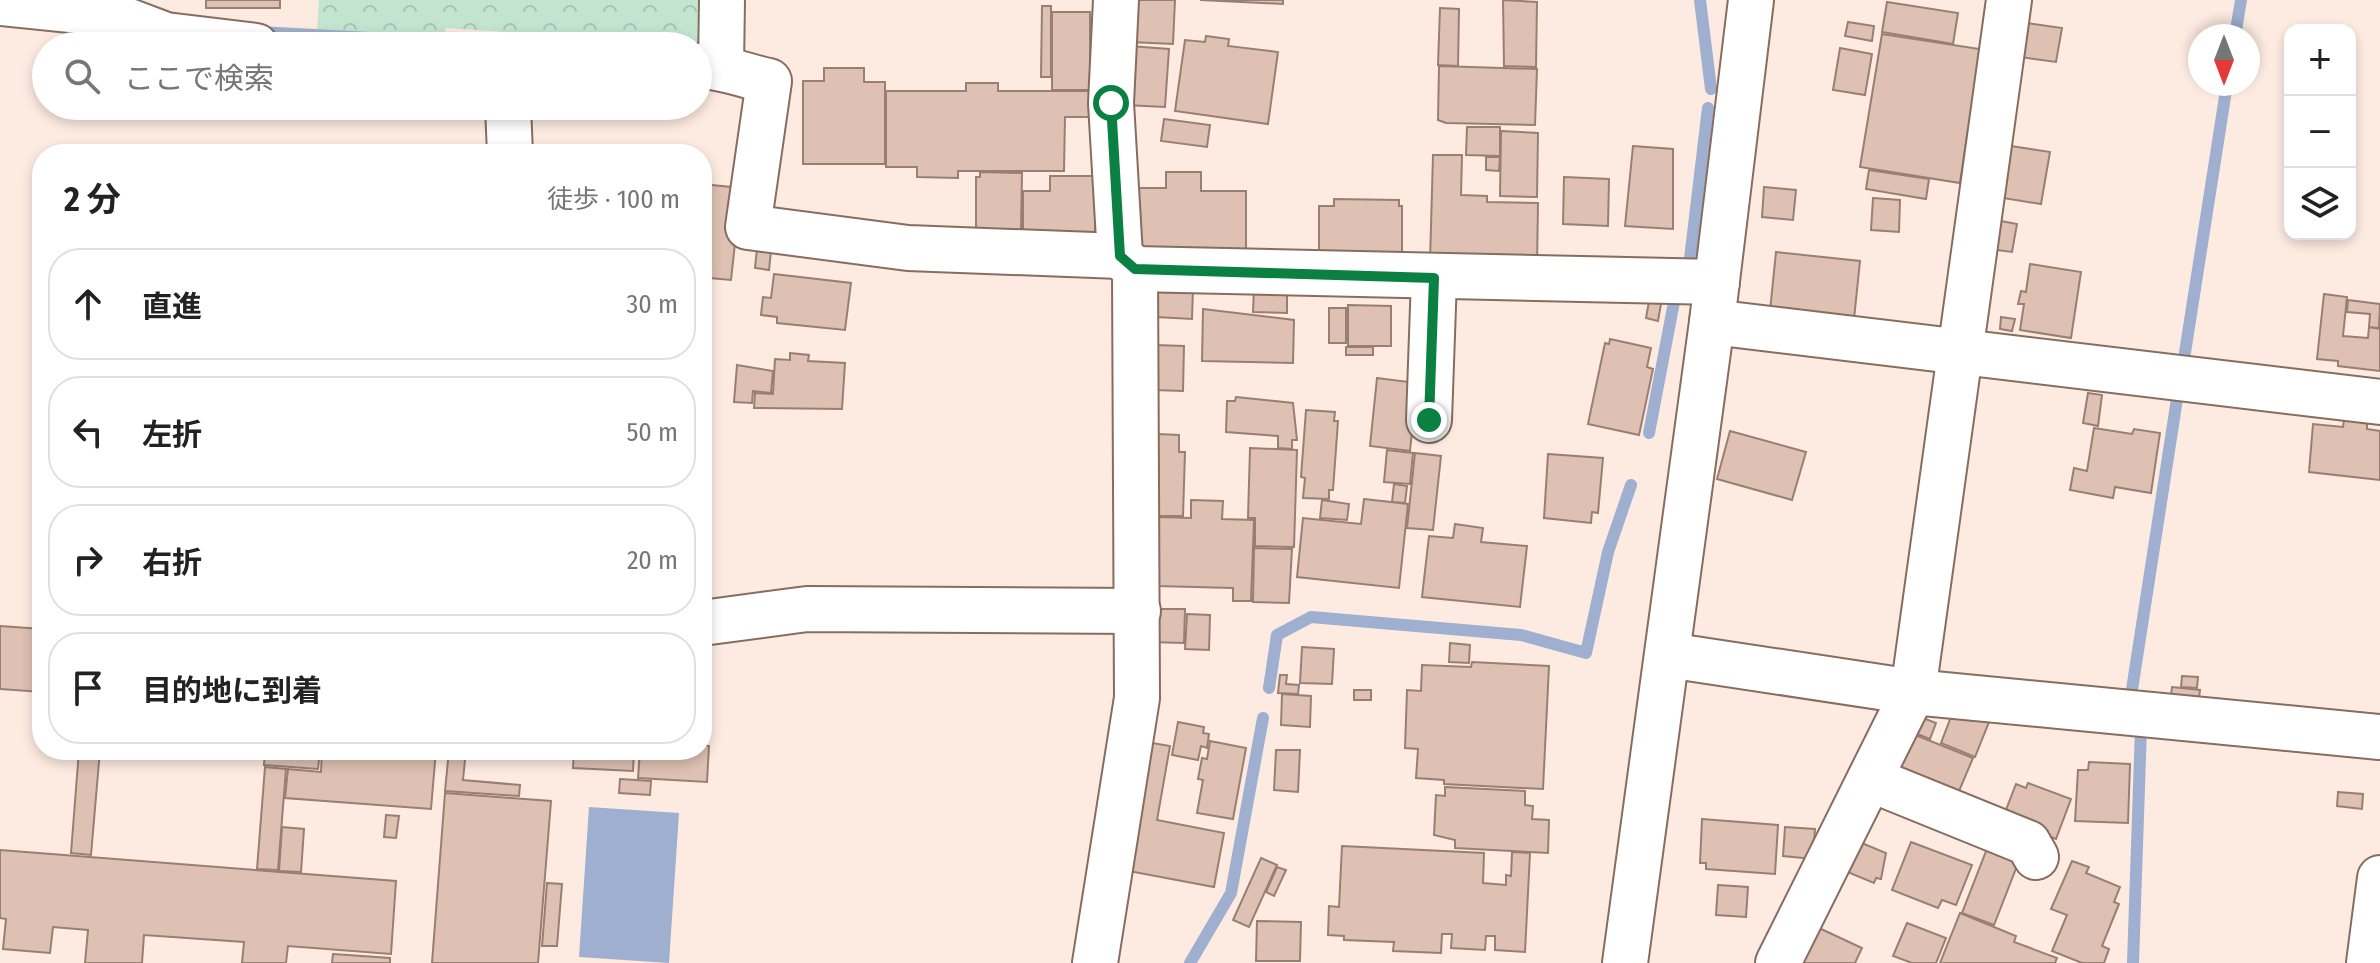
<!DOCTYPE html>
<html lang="ja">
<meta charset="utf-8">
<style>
body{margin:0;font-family:"Fira Sans Condensed","Noto Sans JP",sans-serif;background:#f6f6f6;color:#222}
.controls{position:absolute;right:24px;top:24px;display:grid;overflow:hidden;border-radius:16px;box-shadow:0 4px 12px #0003}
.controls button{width:72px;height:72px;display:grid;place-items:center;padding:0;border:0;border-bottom:2px solid #e0e0e0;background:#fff;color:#222;font:40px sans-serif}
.compass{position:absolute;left:2188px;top:24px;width:72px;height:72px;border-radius:50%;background:#fff;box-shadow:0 4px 12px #0003;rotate:180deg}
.stop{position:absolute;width:24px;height:24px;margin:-18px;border:6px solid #0b8043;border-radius:50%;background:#fff}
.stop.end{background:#0b8043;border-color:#fff;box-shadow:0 2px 8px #0008}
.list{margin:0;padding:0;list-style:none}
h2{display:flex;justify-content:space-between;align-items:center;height:104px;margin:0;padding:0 32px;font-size:34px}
h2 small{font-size:26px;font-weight:400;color:#767676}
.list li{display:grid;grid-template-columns:52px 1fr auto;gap:24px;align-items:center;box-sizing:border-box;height:112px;margin:0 16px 16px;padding:0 16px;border:2px solid #e0e0e0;border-radius:32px}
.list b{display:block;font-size:30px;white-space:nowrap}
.list em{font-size:26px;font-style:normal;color:#767676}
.icon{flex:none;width:44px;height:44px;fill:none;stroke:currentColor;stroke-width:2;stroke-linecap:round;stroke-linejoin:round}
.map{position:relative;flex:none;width:2380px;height:963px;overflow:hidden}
.search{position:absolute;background:#fff;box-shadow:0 4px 12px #0003;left:32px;top:32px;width:680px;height:88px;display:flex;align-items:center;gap:20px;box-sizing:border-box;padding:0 28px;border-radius:44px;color:#767676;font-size:30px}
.panel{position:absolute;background:#fff;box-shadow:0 4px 12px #0003;left:32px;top:144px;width:680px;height:616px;border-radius:32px}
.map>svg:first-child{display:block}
.forest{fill:url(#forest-crowns)}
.water{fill:#9fafcf}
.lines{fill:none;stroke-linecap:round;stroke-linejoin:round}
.stream{stroke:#9fafcf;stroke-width:12}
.building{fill:#dec1b3;stroke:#997f71;stroke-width:2}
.minor-casing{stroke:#866d5f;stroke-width:48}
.minor{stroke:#fff;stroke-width:44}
.route{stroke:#0b8043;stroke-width:10}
</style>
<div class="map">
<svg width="2380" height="963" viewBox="0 0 2380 963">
<defs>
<pattern id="forest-crowns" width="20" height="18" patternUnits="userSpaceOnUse" patternTransform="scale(2)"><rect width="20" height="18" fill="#c3e5d0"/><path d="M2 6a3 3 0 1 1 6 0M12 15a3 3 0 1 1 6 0" fill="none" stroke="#a8c5b3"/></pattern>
</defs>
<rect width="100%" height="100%" fill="#fdebe2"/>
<!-- forest -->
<polygon class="forest" points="319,0 707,0 706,36 696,45 446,28 444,38 317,30"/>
<!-- water -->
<polygon class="water" points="589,807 679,813 669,963 579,957"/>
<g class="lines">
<!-- stream -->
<g class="stream">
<polyline points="1700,0 1711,89"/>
<polyline points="258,32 519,46"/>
<polyline points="2235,36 2241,0"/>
<polyline points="1689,267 1708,108"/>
<polyline points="2184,359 2227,84"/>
<polyline points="1649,433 1674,302"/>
<polyline points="1269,688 1277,635 1311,617 1521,635 1586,653 1608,552 1631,485"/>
<polyline points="2131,696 2177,399"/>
<polyline points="1190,963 1231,893 1263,718"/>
<polyline points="2133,963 2141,728"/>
</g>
</g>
<!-- building -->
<g class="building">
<rect x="206" y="0" width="74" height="8"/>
<polygon points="1133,0 1175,0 1173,44 1130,42"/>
<polygon points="1200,0 1283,0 1283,4"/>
<polygon points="1503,0 1537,2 1536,67 1504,66"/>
<polygon points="1887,2 1958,13 1953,44 1882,32"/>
<polygon points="1042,6 1051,6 1051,77 1041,77"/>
<polygon points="1440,8 1459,9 1458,66 1438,65"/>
<polygon points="1052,12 1090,12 1090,65 1096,65 1096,90 1052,90"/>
<polygon points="1848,22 1874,26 1872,41 1845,36"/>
<polygon points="2026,23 2062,28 2056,62 2020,57"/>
<polygon points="1882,34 1986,50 1973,129 1968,129 1960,183 1860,167"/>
<polygon points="1206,36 1229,39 1228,46 1278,52 1268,124 1175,111 1185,40 1205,42"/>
<polygon points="1129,46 1169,49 1165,107 1125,105"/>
<polygon points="1840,48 1872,54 1865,95 1833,90"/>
<polygon points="1439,66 1537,69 1535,125 1446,123 1438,120"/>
<polygon points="824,68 864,68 864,82 885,82 885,164 803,164 803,81 824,81"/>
<polygon points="966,83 998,83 998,91 1089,91 1089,117 1065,117 1064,171 958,171 958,178 917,177 917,167 886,167 886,91 966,91"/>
<polygon points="387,106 493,106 492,117 387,111"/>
<polygon points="1164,119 1210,125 1207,147 1161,141"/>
<polygon points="1467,127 1500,127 1500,156 1466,155"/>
<polygon points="1501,131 1538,133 1537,197 1500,196"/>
<polygon points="1633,146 1673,149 1673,229 1625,226"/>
<polygon points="2011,146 2050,152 2041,204 2003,198"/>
<polygon points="463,147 500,147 500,154 464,154"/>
<polygon points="1433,155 1462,155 1461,195 1487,196 1487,202 1538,203 1537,265 1430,262"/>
<polygon points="1486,157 1500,157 1499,171 1486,170"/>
<polygon points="1869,170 1929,179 1926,199 1866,189"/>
<polygon points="980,172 1022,173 1021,231 976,231 976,177 980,177"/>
<polygon points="1166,172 1201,172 1201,191 1246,191 1246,254 1142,250 1142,242 1133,242 1137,188 1166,188"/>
<polygon points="1050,176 1095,176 1095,246 1023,246 1023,191 1050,191"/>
<polygon points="1564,177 1609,179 1608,226 1563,224"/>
<polygon points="702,184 741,188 731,280 710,278 711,269 702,268"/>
<polygon points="1764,187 1796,190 1793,220 1762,217"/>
<polygon points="1873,198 1900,200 1899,232 1871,230"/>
<polygon points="1334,199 1399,200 1399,206 1402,206 1402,256 1319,256 1319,206 1334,206"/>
<polygon points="2001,221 2017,224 2012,252 1996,250"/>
<polygon points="758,239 772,241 769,270 755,268"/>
<polygon points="1776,252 1860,261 1854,319 1770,311"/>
<polygon points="2030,264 2081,272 2071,338 2020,330 2024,304 2018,304 2021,291 2026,292"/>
<polygon points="774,274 851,283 845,330 777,323 777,317 761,315 763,297 771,298"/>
<polygon points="1157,287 1193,288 1192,319 1156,317"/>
<polygon points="1254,288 1287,289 1287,313 1253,312"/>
<polygon points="2324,294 2347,297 2343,336 2368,338 2369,327 2380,329 2380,371 2338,366 2338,361 2317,359"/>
<polygon points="2348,300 2380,304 2379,328 2369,327 2370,314 2347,312"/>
<polygon points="1649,301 1661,304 1658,321 1646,318"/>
<polygon points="1348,305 1391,306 1391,346 1348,346"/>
<rect x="1329" y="308" width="17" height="35"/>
<polygon points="1203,309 1294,320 1293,363 1202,361"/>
<polygon points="2001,317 2015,319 2012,331 2000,329"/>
<polygon points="1610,339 1651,348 1647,367 1653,369 1639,435 1588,424 1605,343 1609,344"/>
<polygon points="1155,345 1184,346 1183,391 1153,390"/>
<rect x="1346" y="347" width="27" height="8"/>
<polygon points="790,353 809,355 808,361 845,363 842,409 754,408 755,393 773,394 775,359 790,360"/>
<polygon points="737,365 773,371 771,393 753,391 752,403 734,402"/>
<polygon points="1377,378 1417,383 1410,451 1370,446"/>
<polygon points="2088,393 2102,395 2098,426 2083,423"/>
<polygon points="1236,397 1293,403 1297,440 1292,440 1292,449 1278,448 1278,436 1226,432 1227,401 1235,401"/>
<polygon points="1306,410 1335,412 1334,421 1338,421 1333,490 1329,490 1329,499 1303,498 1305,478 1301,477"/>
<polygon points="2344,420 2367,423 2367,429 2380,431 2380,480 2309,472 2313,424 2343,427"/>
<polygon points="2094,428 2132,434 2134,429 2160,433 2151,493 2115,487 2113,498 2070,490 2074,468 2087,471"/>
<polygon points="1730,431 1806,452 1792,500 1717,479"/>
<polygon points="1158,434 1179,435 1179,452 1185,452 1183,516 1153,516"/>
<polygon points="1250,448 1297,450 1294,547 1255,546 1255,518 1248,518"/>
<polygon points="1387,450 1413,453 1410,484 1384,482"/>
<polygon points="1415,453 1441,456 1433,530 1407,528"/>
<polygon points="1548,454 1603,458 1598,513 1592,512 1591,523 1544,518"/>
<polygon points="1394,484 1407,486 1405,503 1392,502"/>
<polygon points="1364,499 1408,504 1399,588 1297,577 1303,518 1361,524"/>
<polygon points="1191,500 1223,501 1222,519 1254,520 1251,601 1233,601 1233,588 1157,586 1154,526 1159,526 1159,517 1191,518"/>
<polygon points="1322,500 1349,504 1347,520 1320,518"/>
<polygon points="1455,524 1483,528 1481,542 1527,546 1520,607 1422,597 1429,536 1453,538"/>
<polygon points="1254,548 1292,549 1289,603 1253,602"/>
<polygon points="1151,609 1185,609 1184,643 1150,642"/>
<polygon points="1187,614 1210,615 1209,650 1185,649"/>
<polygon points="0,626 42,629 42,692 0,689"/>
<polygon points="1450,643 1470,645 1469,663 1449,662"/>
<polygon points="1302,647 1334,649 1332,684 1300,683"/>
<polygon points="1472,662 1549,666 1543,789 1444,784 1444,780 1416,778 1418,749 1405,748 1407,690 1421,691 1422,665 1471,667"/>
<polygon points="1280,675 1287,675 1286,684 1299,685 1298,694 1278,693"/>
<polygon points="2182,676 2198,677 2197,688 2181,687"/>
<polygon points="2172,687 2200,690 2198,706 2170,704"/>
<rect x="1354" y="690" width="17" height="10"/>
<polygon points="1282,694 1311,696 1310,727 1281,725"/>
<polygon points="1954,709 1989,722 1975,757 1941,743"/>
<polygon points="1918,716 1936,723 1930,739 1912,732"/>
<polygon points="1178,722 1204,727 1203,733 1209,734 1207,748 1201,746 1198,760 1172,755"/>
<polygon points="1908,732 1973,758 1954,803 1890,777"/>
<polygon points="1141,741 1170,746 1157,820 1224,833 1214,887 1118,869"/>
<polygon points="1210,741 1246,748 1233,819 1197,813 1203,780 1198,779 1202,758 1207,759"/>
<polygon points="702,745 709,746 707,782 638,778 640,750 702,750"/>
<polygon points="79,750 100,750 91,855 71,853"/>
<polygon points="265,750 320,750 318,769 264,765"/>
<polygon points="322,750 436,750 431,809 285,798 288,769 321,772"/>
<polygon points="449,750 466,750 463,780 520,785 519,796 445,791"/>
<polygon points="529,750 571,750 571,758 529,757"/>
<polygon points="574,750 634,750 633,771 573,768"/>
<polygon points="1276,750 1300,750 1298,792 1274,790"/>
<polygon points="2089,762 2130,764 2128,823 2075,821 2078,770 2088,770"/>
<polygon points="265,767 286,769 278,870 257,869"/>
<polygon points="620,779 651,781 650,795 619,793"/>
<polygon points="2028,783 2071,799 2056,839 2013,822 2004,815 2016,784 2026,788"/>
<polygon points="1445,787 1525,791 1525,805 1533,806 1532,819 1549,820 1548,853 1455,848 1455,840 1434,835 1436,795 1445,796"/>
<polygon points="2338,792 2363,794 2362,809 2337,806"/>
<polygon points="445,793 551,801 538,963 432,963"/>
<polygon points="386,815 399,816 396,838 384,837"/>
<polygon points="1702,819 1778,825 1775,874 1706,869 1706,863 1700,863"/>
<polygon points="282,827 304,829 301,872 279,871"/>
<polygon points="1785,827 1815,829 1813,859 1783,856"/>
<polygon points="1857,841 1886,853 1881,879 1876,878 1874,883 1845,871"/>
<polygon points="1990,841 2022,853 1994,925 1962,913"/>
<polygon points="1911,842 1972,865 1956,905 1942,900 1938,908 1892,890"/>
<polygon points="1342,846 1484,853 1483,883 1506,885 1506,875 1511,876 1512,852 1530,853 1525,952 1495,950 1495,936 1486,936 1485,950 1451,948 1452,934 1442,934 1441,953 1393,951 1394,942 1344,940 1344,936 1328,935 1329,906 1339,907"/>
<polygon points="0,850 396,881 391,954 288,946 286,963 242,963 244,942 144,935 142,963 85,963 88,930 53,927 50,953 3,949 6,919 0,918"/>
<polygon points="1261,858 1277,865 1249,927 1233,920"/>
<polygon points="2072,861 2089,867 2086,873 2120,887 2114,902 2119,904 2102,946 2109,949 2104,963 2082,963 2052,951 2067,915 2051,909"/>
<polygon points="1277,867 1286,870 1274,896 1266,892"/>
<polygon points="547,883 562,884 557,946 542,946"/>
<polygon points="1718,885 1748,887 1746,917 1716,915"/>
<polygon points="1960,913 2016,936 2014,942 2057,958 2055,963 1940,963"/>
<polygon points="1257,921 1301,922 1300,961 1256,961"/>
<polygon points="1907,923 1946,938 1936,963 1912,963 1893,956"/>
<polygon points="1819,928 1862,948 1855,963 1802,963"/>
<polygon points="333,954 390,958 390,963 332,963"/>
</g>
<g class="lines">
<defs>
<g id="minor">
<polyline points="1116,0 1111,103 1120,256 1135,269 1717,282"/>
<polyline points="0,3 110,14 166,35 256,46"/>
<path d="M 698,66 C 723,66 744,76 769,81 L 748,227 L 908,248 L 1120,256"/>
<polyline points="721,66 722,0"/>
<polyline points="508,106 510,154"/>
<polyline points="1712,322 2380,402"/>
<polyline points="1429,420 1434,278"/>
<polyline points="702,623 807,609 1138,611"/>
<polyline points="1668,655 1913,692 2380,737"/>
<polyline points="1870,779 2028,843 2036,857"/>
<polyline points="1095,963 1137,698 1135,269"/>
<polyline points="1625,963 1712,322 1751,0"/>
<polyline points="1778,963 1913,692 2009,0"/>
<polyline points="2369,963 2380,878"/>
</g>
</defs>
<!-- minor casing -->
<use href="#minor" class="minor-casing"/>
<!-- minor -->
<use href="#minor" class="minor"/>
</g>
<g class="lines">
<!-- route -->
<polyline class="route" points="1111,103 1120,256 1135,269 1434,278 1429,420"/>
</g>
</svg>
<div class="controls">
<button>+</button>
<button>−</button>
<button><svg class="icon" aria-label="layers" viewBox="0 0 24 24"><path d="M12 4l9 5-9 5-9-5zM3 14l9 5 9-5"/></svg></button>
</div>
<svg class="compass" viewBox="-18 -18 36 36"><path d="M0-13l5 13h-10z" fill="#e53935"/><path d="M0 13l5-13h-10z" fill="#767676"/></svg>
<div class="stop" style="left:1111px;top:103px"></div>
<div class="stop end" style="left:1429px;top:420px"></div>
<div class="search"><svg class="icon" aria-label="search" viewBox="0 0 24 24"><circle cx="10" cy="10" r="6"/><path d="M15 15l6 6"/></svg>ここで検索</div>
<section class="panel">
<h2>2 分<small>徒歩 · 100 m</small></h2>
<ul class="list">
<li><svg class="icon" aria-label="ahead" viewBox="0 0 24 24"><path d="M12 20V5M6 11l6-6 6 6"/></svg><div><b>直進</b></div><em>30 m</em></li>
<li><svg class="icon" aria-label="left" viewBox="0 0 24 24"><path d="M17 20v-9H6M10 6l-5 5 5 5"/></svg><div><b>左折</b></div><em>50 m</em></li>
<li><svg class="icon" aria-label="right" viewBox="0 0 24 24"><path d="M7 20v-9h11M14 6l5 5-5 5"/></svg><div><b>右折</b></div><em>20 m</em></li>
<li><svg class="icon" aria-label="arrive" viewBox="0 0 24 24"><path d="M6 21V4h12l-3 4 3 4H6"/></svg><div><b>目的地に到着</b></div></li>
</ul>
</section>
</div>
